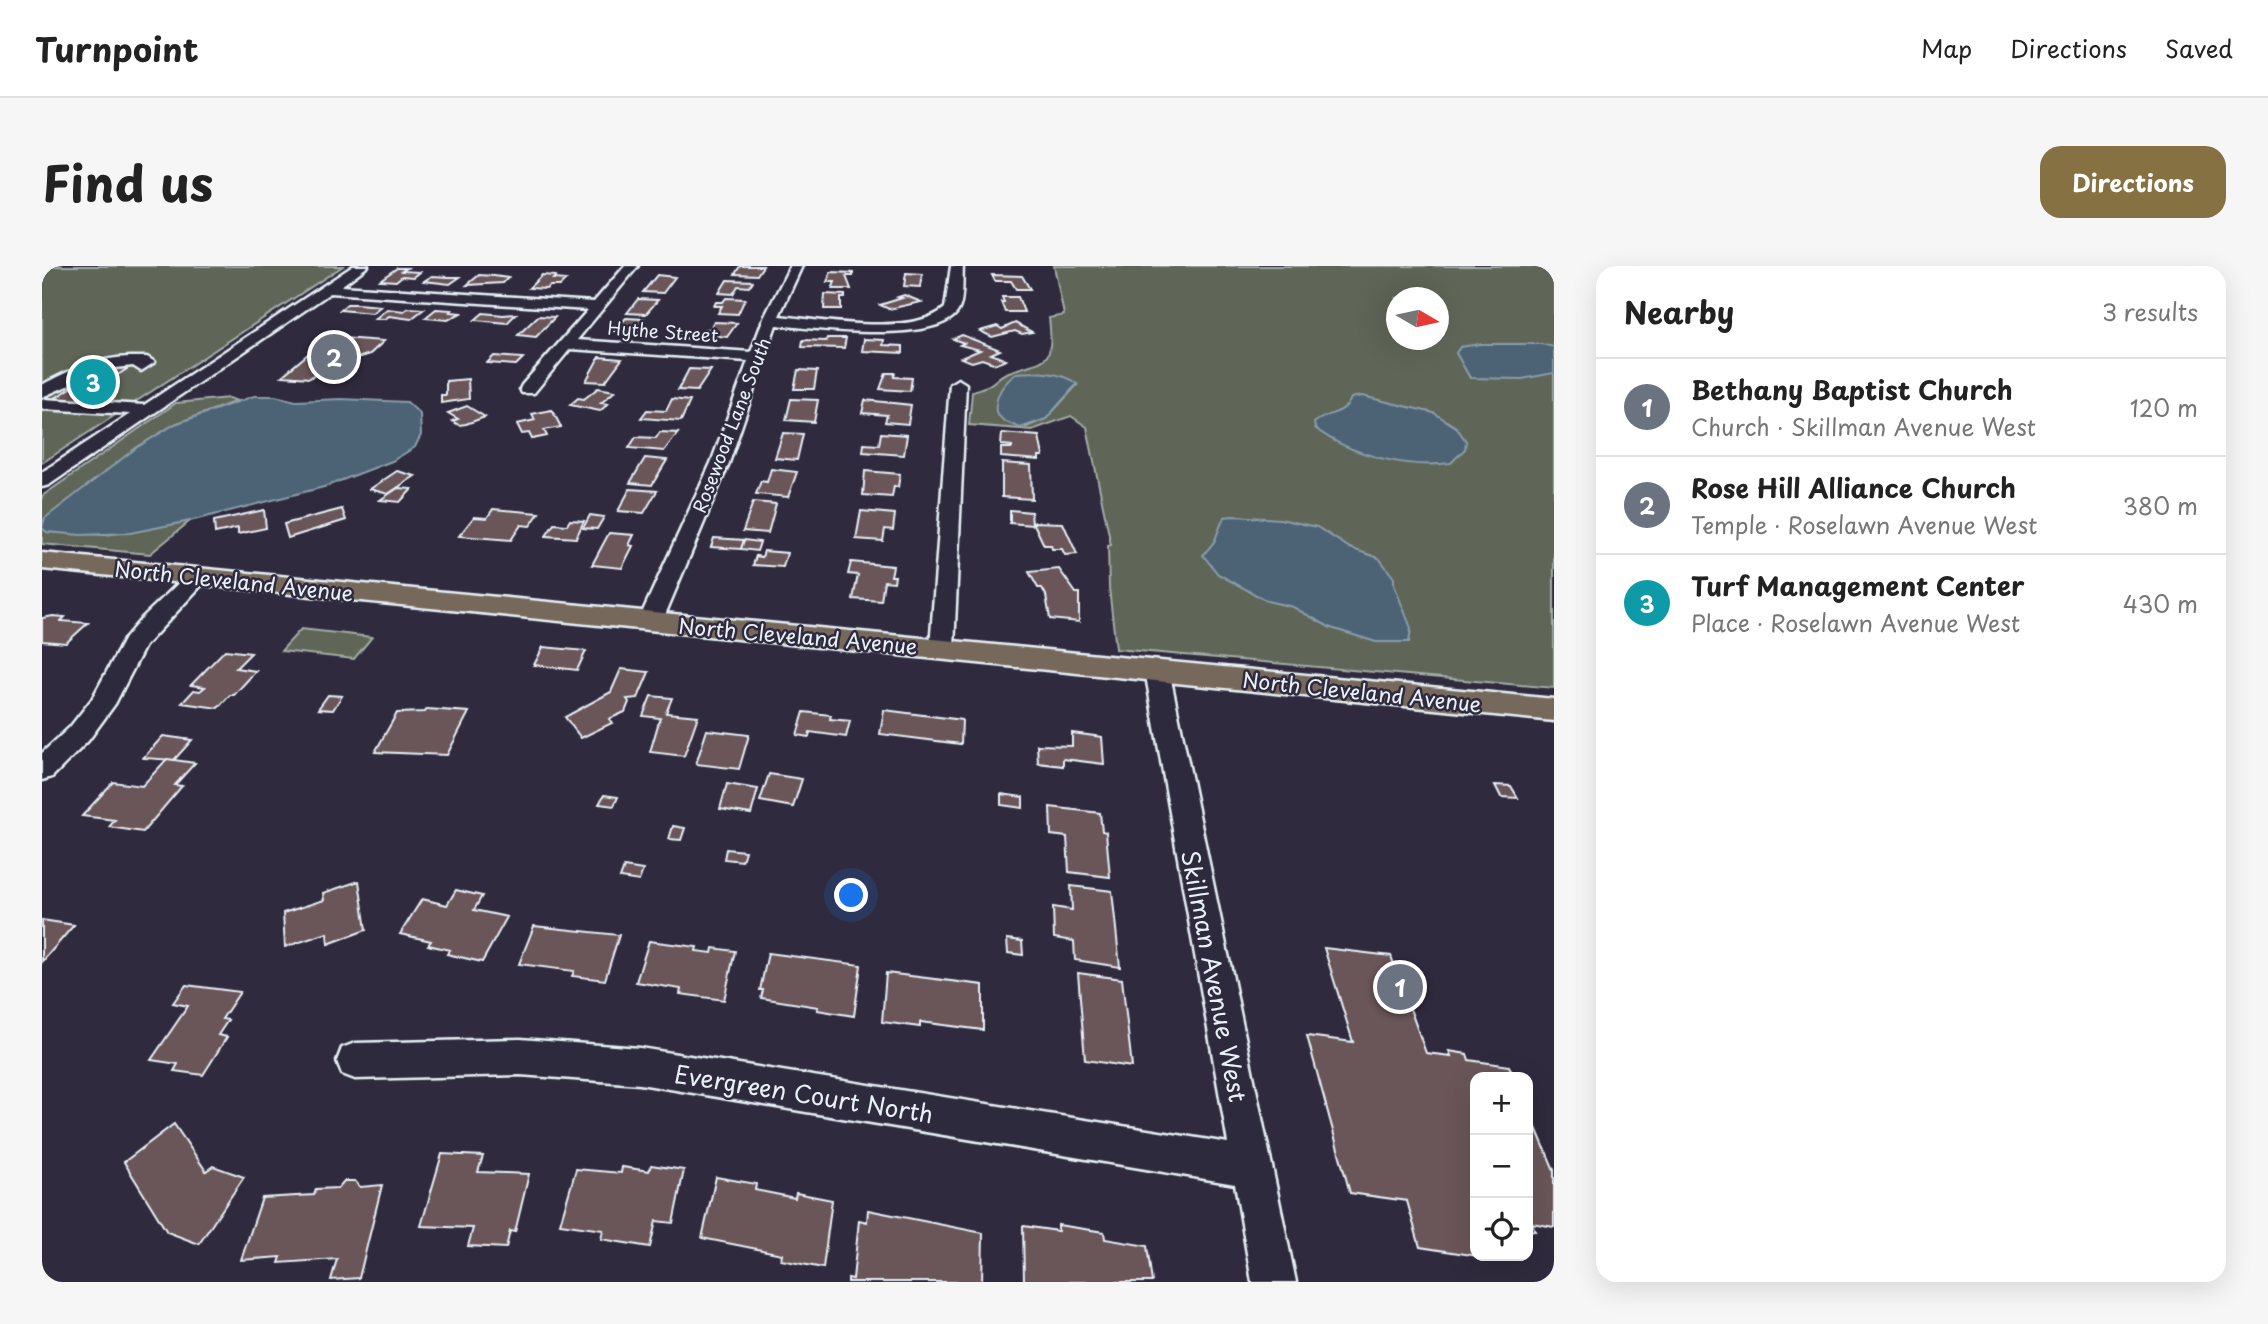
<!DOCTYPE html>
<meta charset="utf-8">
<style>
body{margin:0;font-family:"Playpen Sans",sans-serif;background:#f6f6f6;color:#222}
.controls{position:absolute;right:21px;bottom:21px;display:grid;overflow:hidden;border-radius:14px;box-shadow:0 7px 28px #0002}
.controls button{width:63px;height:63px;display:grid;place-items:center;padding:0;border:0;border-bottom:2px solid #e0e0e0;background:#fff;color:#222;font:35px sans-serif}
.compass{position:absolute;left:1344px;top:21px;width:63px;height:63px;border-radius:50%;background:#fff;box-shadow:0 7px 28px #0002;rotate:99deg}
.you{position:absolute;left:810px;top:630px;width:24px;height:24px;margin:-18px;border:5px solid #fff;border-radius:50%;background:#1a73e8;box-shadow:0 0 0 10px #1a73e833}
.badge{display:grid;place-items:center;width:46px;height:46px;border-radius:50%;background:#857141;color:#fff;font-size:23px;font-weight:700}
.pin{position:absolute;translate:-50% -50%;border:4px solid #fff;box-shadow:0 2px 7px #0006}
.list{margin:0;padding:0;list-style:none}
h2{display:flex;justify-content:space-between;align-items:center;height:91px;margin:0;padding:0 28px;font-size:30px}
h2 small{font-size:23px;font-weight:400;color:#767676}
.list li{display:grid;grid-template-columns:46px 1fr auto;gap:21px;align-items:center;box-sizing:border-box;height:98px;padding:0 28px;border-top:2px solid #e0e0e0}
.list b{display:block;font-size:26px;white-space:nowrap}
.list p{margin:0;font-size:23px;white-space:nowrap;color:#767676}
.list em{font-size:23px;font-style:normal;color:#767676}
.icon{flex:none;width:38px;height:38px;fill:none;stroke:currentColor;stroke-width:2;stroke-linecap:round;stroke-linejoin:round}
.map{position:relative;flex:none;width:1512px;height:1016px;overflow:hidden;border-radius:21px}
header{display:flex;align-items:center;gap:42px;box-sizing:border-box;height:98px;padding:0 35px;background:#fff;border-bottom:2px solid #e0e0e0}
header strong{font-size:33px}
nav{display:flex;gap:38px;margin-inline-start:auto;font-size:24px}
.intro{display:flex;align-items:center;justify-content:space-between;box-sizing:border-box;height:168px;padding:0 42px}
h1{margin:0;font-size:49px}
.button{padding:18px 32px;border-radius:21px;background:#857141;color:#fff;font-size:24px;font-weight:700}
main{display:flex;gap:42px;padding:0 42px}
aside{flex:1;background:#fff;border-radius:21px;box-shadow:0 7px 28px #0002}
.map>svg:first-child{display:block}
.green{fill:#5f6659;stroke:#a4aca8;stroke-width:2;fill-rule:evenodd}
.water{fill:#4c6475;stroke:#8a9ca9;stroke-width:2}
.building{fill:#6b5659;stroke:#e8f1f8;stroke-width:2}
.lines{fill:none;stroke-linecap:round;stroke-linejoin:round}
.minor-casing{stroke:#e8f1f8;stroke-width:5}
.major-casing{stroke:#e8f1f8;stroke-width:5}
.minor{fill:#2f2a3d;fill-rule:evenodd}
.major{fill:#76695c;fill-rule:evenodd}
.labels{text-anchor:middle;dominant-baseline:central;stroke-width:5;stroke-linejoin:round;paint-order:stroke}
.far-street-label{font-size:18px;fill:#e8f1f8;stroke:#2f2a3d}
.street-label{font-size:21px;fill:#e8f1f8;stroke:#2f2a3d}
.near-street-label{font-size:24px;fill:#e8f1f8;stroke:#2f2a3d}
</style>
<header>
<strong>Turnpoint</strong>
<nav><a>Map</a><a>Directions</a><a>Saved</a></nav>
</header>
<div class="intro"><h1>Find us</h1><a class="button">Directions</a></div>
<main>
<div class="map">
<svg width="1512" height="1016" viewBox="0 0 1512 1016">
<rect width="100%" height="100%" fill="#2f2a3d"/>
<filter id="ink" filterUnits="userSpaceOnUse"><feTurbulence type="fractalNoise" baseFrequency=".0143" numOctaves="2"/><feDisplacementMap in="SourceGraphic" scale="14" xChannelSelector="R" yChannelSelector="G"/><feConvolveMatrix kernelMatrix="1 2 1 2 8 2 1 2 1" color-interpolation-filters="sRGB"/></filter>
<g filter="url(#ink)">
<!-- green -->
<g class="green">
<polygon points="0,0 301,0 0,197"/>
<path d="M 1012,0 L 1512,0 L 1512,422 L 1074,383 L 1067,322 L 1066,280 L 1069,279 L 1045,161 L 1029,150 L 990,164 L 927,159 L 930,126 C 935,123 940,122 945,120 C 952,117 957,110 964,107 C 1003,92 1013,103 1007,52 L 1022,49 ZM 1354,32 L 1396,32 L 1396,74 L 1354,74 ZM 975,107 L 1009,108 L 1035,119 L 1004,153 L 984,161 Z"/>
<polygon points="187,132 195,135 133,158 94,182 0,256 0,230 134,137"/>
<polygon points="148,255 108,288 0,278 0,262 5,266 64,269"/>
<polygon points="259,363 330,371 312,393 239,385"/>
</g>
<!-- water -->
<g class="water">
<polygon points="1438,78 1499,78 1512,81 1512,107 1480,113 1428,112 1414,87 1418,81"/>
<path d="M 975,107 C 993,105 1021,106 1035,118 L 1004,153 L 978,162 L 962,155 L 954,147 C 952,129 961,117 975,107 Z"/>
<polygon points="212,130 233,130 254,135 299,133 365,136 378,148 379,169 373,181 350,195 282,221 148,255 88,267 39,269 5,266 0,262 3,252 94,182 133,158"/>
<path d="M 1320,130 L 1392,147 L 1414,161 L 1424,175 L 1423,183 L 1409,197 C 1366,203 1307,189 1273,162 L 1272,157 C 1284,146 1303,149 1309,132 Z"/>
<polygon points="1191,250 1238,253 1275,261 1308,282 1337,292 1352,312 1352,319 1369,362 1367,376 1334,376 1289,362 1251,341 1225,335 1176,308 1161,289 1172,276 1182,251"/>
</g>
<!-- building -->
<g class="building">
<polygon points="698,0 721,0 715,9 693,8"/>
<polygon points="355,2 365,2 360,5 378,6 372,11 360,10 354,15 338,14"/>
<polygon points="789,6 811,7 811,10 804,10 809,23 790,23 793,16 785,16"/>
<polygon points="864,7 880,8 878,21 862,20"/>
<polygon points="437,9 452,10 466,12 461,17 425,19"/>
<polygon points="500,9 514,10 511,13 524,14 518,20 508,20 504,23 487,22"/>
<polygon points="615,9 633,11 621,27 601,26"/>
<polygon points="950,9 980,10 988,23 974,23 969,15 953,15"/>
<polygon points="390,10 407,11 418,11 408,18 382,15"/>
<polygon points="685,14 711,15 707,21 696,20 691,28 677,27"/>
<polygon points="783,28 803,29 803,32 799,32 799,43 782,43"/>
<polygon points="862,29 879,36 847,43 838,39 860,32 856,31"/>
<polygon points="960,31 976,31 982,46 963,46 959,36 962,36"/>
<polygon points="684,32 703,33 696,48 676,47 680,40 672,40 674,36 681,36"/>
<polygon points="596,33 616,34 604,48 585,47"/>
<polygon points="305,38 315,38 339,40 330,47 298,44"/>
<polygon points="366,42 382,43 369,53 347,50 343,53 333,53 345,43 362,45"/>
<polygon points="394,43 410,44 408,46 419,47 406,54 383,52"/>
<polygon points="441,47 461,49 474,48 465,57 433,54"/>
<polygon points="496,50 513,51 494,71 476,69"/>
<polygon points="584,52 602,53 595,67 572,65"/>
<polygon points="672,56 695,57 685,71 660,68 662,63 668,63"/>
<polygon points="973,57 990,66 980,68 973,65 950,71 938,65 955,60 960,63"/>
<polygon points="638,66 661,67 658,73 635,72"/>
<polygon points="920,69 958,84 949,88 964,94 954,98 940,93 930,96 919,92 938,84 918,79 922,77 911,73"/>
<polygon points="286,71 342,75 328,88 315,92 316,94 302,97 290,94 268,112 240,110"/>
<polygon points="785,72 804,72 802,82 760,81 761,74 784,75"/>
<polygon points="822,73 842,74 841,79 861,80 861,87 820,85"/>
<polygon points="452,90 481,92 474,99 445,97"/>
<polygon points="557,91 580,93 563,116 544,115"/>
<polygon points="69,97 91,99 34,136 10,134"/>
<polygon points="647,103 669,104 655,125 636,124"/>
<polygon points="756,104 775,105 772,123 752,123"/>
<polygon points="844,107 853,107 852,111 870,112 868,125 838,123"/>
<polygon points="426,113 427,133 399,137 399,129 404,129 404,115"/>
<polygon points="556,122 573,125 559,137 566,138 558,145 528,139 536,132 542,133"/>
<polygon points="630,133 648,135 639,155 599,152 605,144 624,145"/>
<polygon points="749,133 776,134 772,156 744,154"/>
<polygon points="823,134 869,139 866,158 843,156 845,149 820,147"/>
<polygon points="425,140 443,151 424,158 417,159 410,155 416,153 406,147"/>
<polygon points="510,144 519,161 502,164 505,170 490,173 487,167 480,168 475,158 493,154 490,148"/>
<polygon points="618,166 636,167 622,185 587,182 594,171 614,172"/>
<polygon points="741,167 761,168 755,194 733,192"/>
<polygon points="839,167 865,169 862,189 821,186 822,178 837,179"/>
<polygon points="960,167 997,170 1001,190 997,190 997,194 959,191 959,182 970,182 970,180 959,179"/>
<polygon points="603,192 625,194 610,219 588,217"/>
<polygon points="960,197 989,199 990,233 960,231"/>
<polygon points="729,203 755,206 746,231 714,228 719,215 725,216"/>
<polygon points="355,205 373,210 346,228 328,223"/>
<polygon points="823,205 858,208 856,221 852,220 850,231 821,229"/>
<polygon points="356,222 370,223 358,236 338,234"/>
<polygon points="588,223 615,225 602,247 576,245"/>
<polygon points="711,236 734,238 726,267 701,265"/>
<polygon points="300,243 304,254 246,272 242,258"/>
<polygon points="451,243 497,247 488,260 479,259 469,274 417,270 432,251 445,252"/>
<polygon points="222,244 224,262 196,268 196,262 173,267 172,255"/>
<polygon points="968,244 989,246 990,259 968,257"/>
<polygon points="819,245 853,248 851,264 843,263 841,275 814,273"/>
<polygon points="548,249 562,251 555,263 541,262"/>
<polygon points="528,254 542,255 534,272 504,270 512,258 525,259"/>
<polygon points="991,256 1021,257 1035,288 1023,289 1020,283 1010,283 1009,279 1002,279"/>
<polygon points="567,267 592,269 587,279 591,280 580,302 550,299"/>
<polygon points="672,272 702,274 699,283 669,281"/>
<polygon points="702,274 718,276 715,285 699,283"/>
<polygon points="722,285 745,287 741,301 711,299 714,290 720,291"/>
<polygon points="809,296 851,300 849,310 853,310 852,316 842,315 839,335 811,333 816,309 806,308"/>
<polygon points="1017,303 1034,327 1037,327 1037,356 1008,353 1004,329 1000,322 996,322 987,306"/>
<polygon points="11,350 23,351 19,355 46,357 24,377 0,375 0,352"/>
<polygon points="501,381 544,385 535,404 492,399"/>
<polygon points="183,384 209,387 194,402 214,405 192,429 188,429 176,442 140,437 152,424 158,425 163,421 149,419"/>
<polygon points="579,403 607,406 596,432 585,433 587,436 583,446 567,453 570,457 539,472 523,451 569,426"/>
<polygon points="286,429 300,430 291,444 276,443"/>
<polygon points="609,430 630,432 624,447 656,450 642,490 608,486 618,452 601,450"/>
<polygon points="385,443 427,446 405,489 333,486 355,447 383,446"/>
<polygon points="842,444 920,454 919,478 838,468"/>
<polygon points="762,446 789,449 788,453 808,455 804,471 768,466 767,471 755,469"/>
<polygon points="665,464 707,469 697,503 654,498"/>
<polygon points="1030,467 1060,471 1062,498 1021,493 1021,500 996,497 995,479 1030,480"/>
<polygon points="121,470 150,474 132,494 101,492"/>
<polygon points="125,493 153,497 133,519 140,520 101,566 67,561 73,554 40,550 71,516 100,520"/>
<polygon points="727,508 760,513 751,541 718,535"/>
<polygon points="685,518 716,523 709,548 678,543"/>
<polygon points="1453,519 1469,520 1476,532 1459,531"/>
<polygon points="959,528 981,531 981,542 959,539"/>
<polygon points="562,529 576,531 572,540 557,538"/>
<polygon points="1008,541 1058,547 1060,565 1064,566 1068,611 1027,606 1025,571 1009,569"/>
<polygon points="631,560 643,562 639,574 627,573"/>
<polygon points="684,583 703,585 700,595 682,593"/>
<polygon points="582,601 601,604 597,615 578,612"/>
<polygon points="317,615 324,664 286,678 285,667 243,681 241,647 282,634 281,627"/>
<polygon points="1029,620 1070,625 1078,701 1033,694 1032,675 1012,672 1011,641 1030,644"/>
<polygon points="414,624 440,630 432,644 465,651 440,696 405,688 408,684 386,679 389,675 358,668 380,633 405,639"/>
<polygon points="0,654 32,659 0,696"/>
<polygon points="492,660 577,669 563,714 530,710 532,705 477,698"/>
<polygon points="965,673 980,675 981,689 966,687"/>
<polygon points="607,675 655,681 654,685 670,687 671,682 693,685 682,734 638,728 639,723 594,716"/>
<polygon points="1282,682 1349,690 1384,787 1409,790 1407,785 1425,788 1427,794 1467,800 1472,811 1433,811 1433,990 1448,990 1449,992 1378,981 1365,935 1308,927 1265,770 1311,776"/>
<polygon points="726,687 819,699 812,750 775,744 776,741 719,732 721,724 718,724"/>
<polygon points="844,707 941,719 941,764 878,756 878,761 840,756"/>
<polygon points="1036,707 1080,713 1090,801 1043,794"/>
<polygon points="144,719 198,726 180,753 186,754 176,769 185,771 161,809 132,805 136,798 109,794 146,740 131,737"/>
<polygon points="1486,843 1512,904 1512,961 1490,957 1493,965 1486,964"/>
<polygon points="132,858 164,905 171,900 202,911 157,978 125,966 82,896"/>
<polygon points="400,888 441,890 436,906 487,908 473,966 468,965 464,982 426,980 431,962 379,960"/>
<polygon points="609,899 642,904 631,957 614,955 608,981 559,973 561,964 518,958 534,903 579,907 580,901 607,905"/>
<polygon points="674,911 714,918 713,924 753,932 754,927 790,934 781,1002 739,994 740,988 660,972"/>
<polygon points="302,915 313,915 318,921 340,919 317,1012 289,1014 295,993 237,997 239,991 199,994 220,932 272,929 274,923 296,922"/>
<polygon points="826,944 941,967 940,1016 806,1016 806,1012 811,1013 817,954 825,956"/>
<polygon points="1016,959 1062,966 1063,973 1105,980 1110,1016 982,1016 981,960 1016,965"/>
</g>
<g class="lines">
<defs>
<g id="minor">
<path d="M 311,0 L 326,0 L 299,20 L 552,36 L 583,0 L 596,0 L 535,74 L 709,86 L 721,54 L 748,0 L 760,0 L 737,50 C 779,54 870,71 903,42 L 909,0 L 921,0 C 920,13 922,32 917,43 C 901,80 767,62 734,59 L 687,197 L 620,356 L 616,361 L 608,363 L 600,361 L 596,356 L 669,197 L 706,95 L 528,83 L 492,127 L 480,127 L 478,123 L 480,119 L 546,44 L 288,27 L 7,219 L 0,221 L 0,206 L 88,148 L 0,143 L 0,133 L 102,139 Z"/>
<path d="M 89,91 L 105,91 L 113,96 L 99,105 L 91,100 L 64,103 L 0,131 L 0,119 C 29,103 56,92 89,91 Z"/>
<polygon points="916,113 924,118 912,382 909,388 900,390 891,388 888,382 908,118"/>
<polygon points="156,304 164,306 167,311 103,380 73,438 46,475 10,511 0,514 0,487 28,461 50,433 83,372 100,352 148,306"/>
<polygon points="1115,396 1124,398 1127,404 1254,1016 1210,1016 1193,918 598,818 478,809 313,813 300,808 295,795 300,782 313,777 478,773 598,782 1186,877 1103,404 1106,398"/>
</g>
<polygon id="major" points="0,287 1512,433 1512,455 0,303"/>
</defs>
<!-- minor casing -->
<use href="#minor" class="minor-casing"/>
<!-- major casing -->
<use href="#major" class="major-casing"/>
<!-- minor -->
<use href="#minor" class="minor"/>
<!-- major -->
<use href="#major" class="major"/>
</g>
</g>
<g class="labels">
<!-- far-street labels -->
<g class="far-street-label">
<text transform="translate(621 65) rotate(4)">Hythe Street</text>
<text transform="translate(689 159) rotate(-69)">Rosewood Lane South</text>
</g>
<!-- street labels -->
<g class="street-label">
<text transform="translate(192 314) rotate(6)">North Cleveland Avenue</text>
<text transform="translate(756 369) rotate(5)">North Cleveland Avenue</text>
<text transform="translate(1320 425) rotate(6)">North Cleveland Avenue</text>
</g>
<!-- near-street labels -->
<g class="near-street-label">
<text transform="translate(1173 710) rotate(79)">Skillman Avenue West</text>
<text transform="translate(762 827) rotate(9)">Evergreen Court North</text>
</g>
</g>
</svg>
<div class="controls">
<button>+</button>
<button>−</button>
<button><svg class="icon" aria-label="locate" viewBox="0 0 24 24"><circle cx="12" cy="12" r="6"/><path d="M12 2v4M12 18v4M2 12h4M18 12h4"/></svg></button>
</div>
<svg class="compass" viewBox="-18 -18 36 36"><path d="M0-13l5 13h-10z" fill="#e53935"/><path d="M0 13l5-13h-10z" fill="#767676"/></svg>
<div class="you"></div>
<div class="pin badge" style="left:1358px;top:721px;background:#6b7280">1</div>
<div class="pin badge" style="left:292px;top:91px;background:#6b7280">2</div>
<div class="pin badge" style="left:51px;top:116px;background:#0f9aa8">3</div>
</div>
<aside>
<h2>Nearby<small>3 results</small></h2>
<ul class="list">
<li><span class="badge" style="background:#6b7280">1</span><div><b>Bethany Baptist Church</b><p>Church · Skillman Avenue West</p></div><em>120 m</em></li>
<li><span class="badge" style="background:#6b7280">2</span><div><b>Rose Hill Alliance Church</b><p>Temple · Roselawn Avenue West</p></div><em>380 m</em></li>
<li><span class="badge" style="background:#0f9aa8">3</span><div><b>Turf Management Center</b><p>Place · Roselawn Avenue West</p></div><em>430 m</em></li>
</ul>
</aside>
</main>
